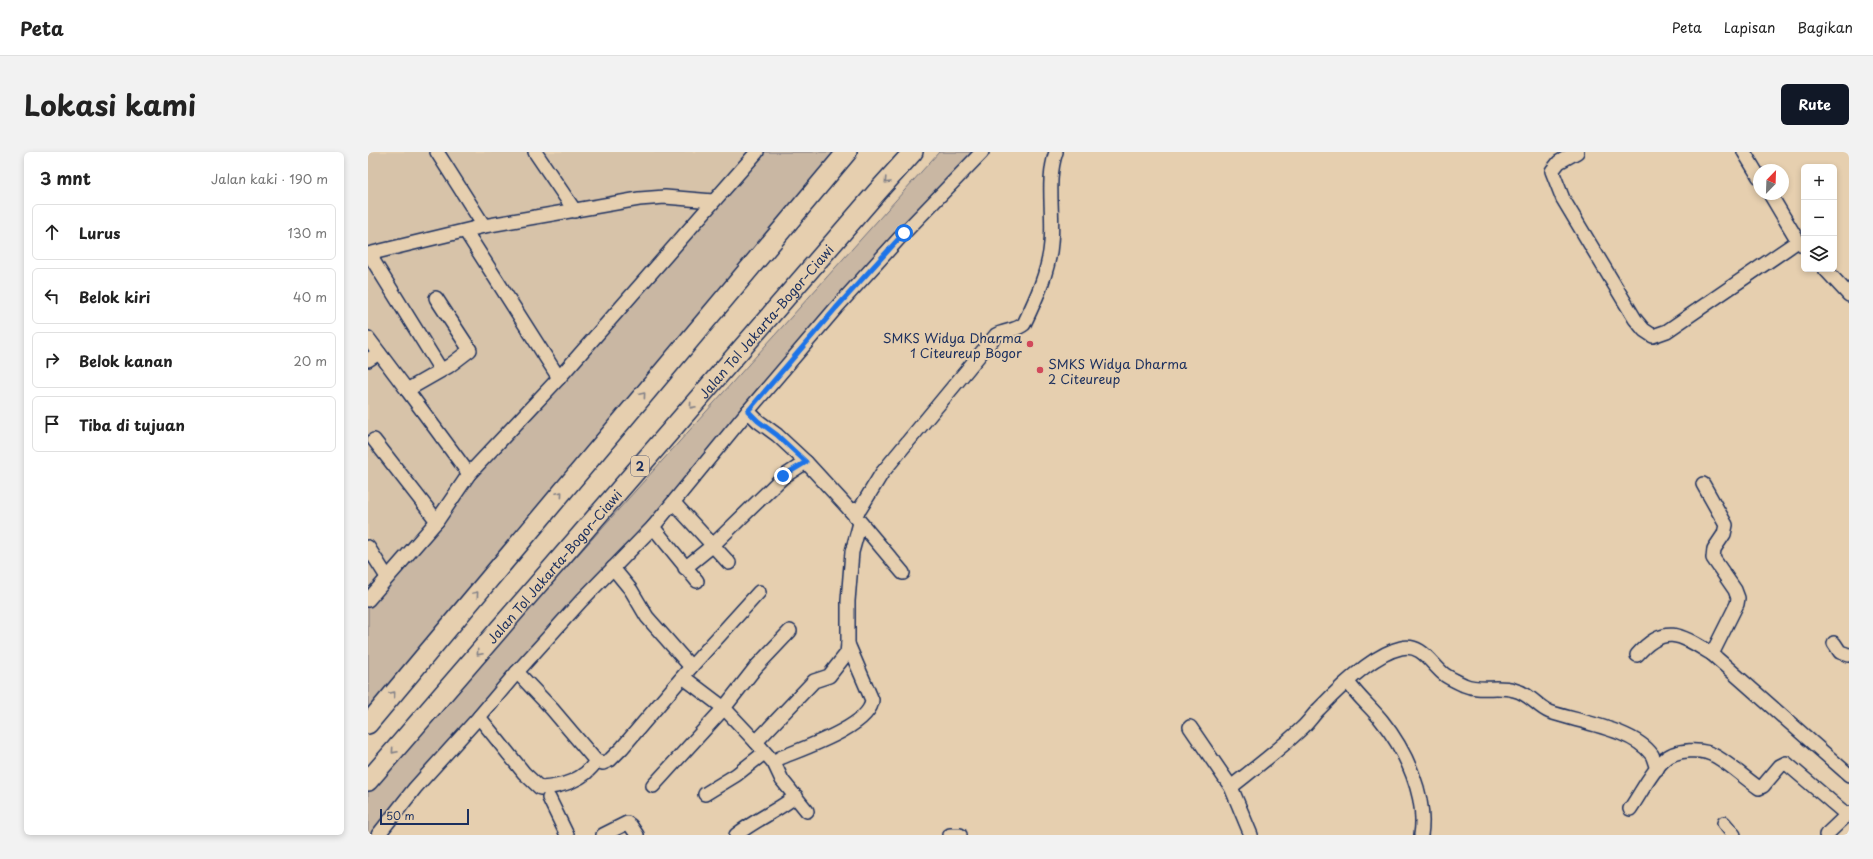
<!DOCTYPE html>
<html lang="id">
<meta charset="utf-8">
<style>
body{margin:0;font-family:"Playpen Sans",sans-serif;background:#f2f2f2;color:#222}
.controls{position:absolute;right:12px;top:12px;display:grid;overflow:hidden;border-radius:6px;box-shadow:0 2px 6px #0003}
.controls button{width:36px;height:36px;display:grid;place-items:center;padding:0;border:0;border-bottom:1px solid #e0e0e0;background:#fff;color:#222;font:20px sans-serif}
.compass{position:absolute;left:1385px;top:12px;width:36px;height:36px;border-radius:50%;background:#fff;box-shadow:0 2px 6px #0003;rotate:23deg}
.scale{position:absolute;left:12px;bottom:10px;width:89px;box-sizing:border-box;padding-left:4px;border:2px solid #1b2f5e;border-top:0;font-size:11px;line-height:14px;white-space:nowrap;color:#1b2f5e;-webkit-text-stroke:3px #e6cfaf;paint-order:stroke}
.stop{position:absolute;width:12px;height:12px;margin:-9px;border:3px solid #1a73e8;border-radius:50%;background:#fff}
.stop.end{background:#1a73e8;border-color:#fff;box-shadow:0 1px 4px #0008}
.list{margin:0;padding:0;list-style:none}
h2{display:flex;justify-content:space-between;align-items:center;height:52px;margin:0;padding:0 16px;font-size:17px}
h2 small{font-size:13px;font-weight:400;color:#767676}
.list li{display:grid;grid-template-columns:26px 1fr auto;gap:12px;align-items:center;box-sizing:border-box;height:56px;margin:0 8px 8px;padding:0 8px;border:1px solid #e0e0e0;border-radius:6px}
.list b{display:block;font-size:15px;white-space:nowrap}
.list em{font-size:13px;font-style:normal;color:#767676}
.icon{flex:none;width:22px;height:22px;fill:none;stroke:currentColor;stroke-width:2;stroke-linecap:round;stroke-linejoin:round}
.map{position:relative;flex:none;width:1481px;height:683px;overflow:hidden;border-radius:6px}
header{display:flex;align-items:center;gap:24px;box-sizing:border-box;height:56px;padding:0 20px;background:#fff;border-bottom:1px solid #e0e0e0}
header strong{font-size:19px}
nav{display:flex;gap:22px;margin-inline-start:auto;font-size:14px}
.intro{display:flex;align-items:center;justify-content:space-between;box-sizing:border-box;height:96px;padding:0 24px}
h1{margin:0;font-size:28px}
.button{padding:10px 18px;border-radius:6px;background:#111827;color:#fff;font-size:14px;font-weight:700}
main{display:flex;gap:24px;padding:0 24px}
aside{flex:1;background:#fff;border-radius:6px;box-shadow:0 2px 6px #0003}
.map>svg:first-child{display:block}
.built{fill:#d7c3a9}
.green{fill:#c9b7a3;stroke:#727380}
.lines{fill:none;stroke-linecap:round;stroke-linejoin:round}
.minor-casing{stroke:#1b2f5e;stroke-width:16}
.highway-casing{stroke:#1b2f5e;stroke-width:22}
.minor{stroke:#e6cfaf;stroke-width:13}
.highway{stroke:#e6cfaf;stroke-width:19}
.oneway{stroke:#807f86}
.route{stroke:#1a73e8;stroke-width:5}
.poi-dot{fill:#d1495b;stroke:#e6cfaf;stroke-width:1.5}
.labels{text-anchor:middle;dominant-baseline:central;stroke-width:4;stroke-linejoin:round;paint-order:stroke}
.shield{fill:#e6cfaf;stroke:#585f76;stroke-width:1}
.shield-label{font-size:12px;font-weight:bold;fill:#1b2f5e}
.street-label{font-size:13px;fill:#1b2f5e;stroke:#e6cfaf}
.poi-label{font-size:13px;fill:#1b2f5e;stroke:#e6cfaf;text-anchor:end}
</style>
<header>
<strong>Peta</strong>
<nav><a>Peta</a><a>Lapisan</a><a>Bagikan</a></nav>
</header>
<div class="intro"><h1>Lokasi kami</h1><a class="button">Rute</a></div>
<main>
<aside>
<h2>3 mnt<small>Jalan kaki · 190 m</small></h2>
<ul class="list">
<li><svg class="icon" aria-label="ahead" viewBox="0 0 24 24"><path d="M12 20V5M6 11l6-6 6 6"/></svg><div><b>Lurus</b></div><em>130 m</em></li>
<li><svg class="icon" aria-label="left" viewBox="0 0 24 24"><path d="M17 20v-9H6M10 6l-5 5 5 5"/></svg><div><b>Belok kiri</b></div><em>40 m</em></li>
<li><svg class="icon" aria-label="right" viewBox="0 0 24 24"><path d="M7 20v-9h11M14 6l5 5-5 5"/></svg><div><b>Belok kanan</b></div><em>20 m</em></li>
<li><svg class="icon" aria-label="arrive" viewBox="0 0 24 24"><path d="M6 21V4h12l-3 4 3 4H6"/></svg><div><b>Tiba di tujuan</b></div></li>
</ul>
</aside>
<div class="map">
<svg width="1481" height="683" viewBox="0 0 1481 683">
<rect width="100%" height="100%" fill="#e6cfaf"/>
<filter id="ink" filterUnits="userSpaceOnUse"><feTurbulence type="fractalNoise" baseFrequency=".025" numOctaves="2"/><feDisplacementMap in="SourceGraphic" scale="8" xChannelSelector="R" yChannelSelector="G"/><feConvolveMatrix kernelMatrix="1 2 1 2 8 2 1 2 1" color-interpolation-filters="sRGB"/></filter>
<g filter="url(#ink)">
<!-- built -->
<polygon class="built" points="0,0 385,0 0,482"/>
<!-- green -->
<g class="green">
<polygon points="387,0 479,0 0,570 0,447"/>
<polygon points="571,0 616,0 473,150 10,683 0,683 0,637"/>
</g>
<g class="lines">
<defs>
<g id="minor">
<polyline points="69,0 116,74"/>
<polyline points="167,0 207,59"/>
<polyline points="1209,0 1191,10 1184,19 1195,47 1267,167 1276,178 1285,184 1299,179 1430,89"/>
<polyline points="1376,0 1391,25"/>
<polyline points="1402,42 1430,89 1436,94"/>
<polyline points="98,80 191,226"/>
<polyline points="0,102 116,74 271,47 297,45 345,49"/>
<polyline points="1,102 73,218"/>
<polyline points="1457,117 1481,143"/>
<polyline points="68,146 102,198 81,214 39,238 101,322"/>
<polyline points="0,186 39,238"/>
<polyline points="0,208 11,201"/>
<polyline points="380,259 390,269 409,283 438,310 482,358 535,421"/>
<polyline points="6,288 69,369"/>
<polyline points="306,351 361,411"/>
<path d="M 482,358 L 492,357 L 514,321 L 628,183 C 637,178 648,179 656,172 C 668,147 681,119 683,91 C 686,61 678,29 688,0"/>
<polyline points="285,375 329,429"/>
<polyline points="0,395 19,425"/>
<polyline points="245,416 263,438 279,465 323,515"/>
<polyline points="317,416 344,394 415,325 438,310"/>
<polyline points="0,448 69,369 101,322 191,226 389,0"/>
<polyline points="1466,491 1472,500 1481,503"/>
<polyline points="1344,502 1481,623"/>
<path d="M 1269,503 C 1297,471 1313,483 1344,502 L 1369,452 L 1370,446 L 1367,438 L 1345,406 L 1346,397 L 1356,382 L 1358,373 L 1335,332"/>
<polyline points="149,520 184,557 228,609 235,611 242,608 254,596 323,515 391,440"/>
<polyline points="315,525 356,556 388,590 406,611 414,628 439,659"/>
<path d="M 980,530 C 990,545 1003,555 1014,569 C 1038,599 1059,645 1053,683"/>
<path d="M 111,565 L 156,621 L 172,636 C 193,635 217,628 228,609"/>
<polyline points="822,575 863,635 883,683"/>
<polyline points="388,590 446,529 461,524 479,501 480,492 480,449 484,400 492,371"/>
<path d="M 406,611 L 412,606 C 433,597 503,574 504,548 L 480,492"/>
<polyline points="285,634 356,556 388,515 422,479"/>
<path d="M 863,635 C 887,616 911,598 933,577 C 940,571 945,563 951,557 C 970,537 1006,502 1033,496 C 1054,491 1063,512 1077,523 C 1083,527 1090,530 1096,533 C 1112,540 1130,533 1146,538 C 1163,542 1169,555 1182,560 C 1210,570 1266,577 1284,603 C 1286,607 1287,612 1289,617"/>
<polyline points="337,642 368,623 396,601"/>
<polyline points="181,646 199,683"/>
<path d="M 1262,657 C 1273,641 1282,622 1295,609 C 1307,596 1336,596 1349,605 C 1364,614 1377,626 1391,636 L 1395,634 L 1412,614 L 1418,611 L 1479,663"/>
<polyline points="1356,671 1366,683"/>
<polyline points="10,683 47,636 111,565 149,520 213,449 285,375 380,259 468,156 536,81 614,0"/>
<polyline points="235,683 259,671 263,674 269,683"/>
<path d="M 368,683 C 387,668 409,659 428,644"/>
<polyline points="582,683 592,683"/>
<polyline points="1458,683 1481,661"/>
</g>
<g id="highway">
<polyline points="0,572 479,0"/>
<path id="s1" d="M 0,629 L 509,40 L 545,0"/>
</g>
</defs>
<!-- minor casing -->
<use href="#minor" class="minor-casing"/>
<!-- highway casing -->
<use href="#highway" class="highway-casing"/>
<!-- minor -->
<use href="#minor" class="minor"/>
<!-- highway -->
<use href="#highway" class="highway"/>
</g>
<!-- one-way arrows -->
<defs><path id="oneway-chevron" d="M-2-3.5L2.5 0L-2 3.5" fill="none" stroke-width="1.6" stroke-linecap="round" stroke-linejoin="round"/></defs>
<g class="oneway">
<use href="#oneway-chevron" transform="translate(519 29) rotate(133)"/>
<use href="#oneway-chevron" transform="translate(275 243) rotate(-50)"/>
<use href="#oneway-chevron" transform="translate(324 254) rotate(131)"/>
<use href="#oneway-chevron" transform="translate(192 342) rotate(-50)"/>
<use href="#oneway-chevron" transform="translate(108 442) rotate(-50)"/>
<use href="#oneway-chevron" transform="translate(111 501) rotate(131)"/>
<use href="#oneway-chevron" transform="translate(25 542) rotate(-50)"/>
<use href="#oneway-chevron" transform="translate(26 599) rotate(131)"/>
</g>
</g>
<g class="lines" filter="url(#ink)">
<!-- route -->
<polyline class="route" points="415,324 438,310 409,283 390,269 380,259 468,156 536,81"/>
</g>
<!-- markers -->
<g class="poi-dot">
<circle cx="662" cy="192" r="4"/>
<circle cx="672" cy="218" r="4"/>
</g>
<g class="labels">
<!-- shield labels -->
<rect class="shield" x="263" y="304" width="18" height="20" rx="3"/>
<g class="shield-label">
<text x="272" y="314">2</text>
</g>
<!-- street labels -->
<g class="street-label">
<text stroke="none"><textPath href="#s1" startOffset="608">Jalan Tol Jakarta–Bogor–Ciawi</textPath></text>
<text stroke="none"><textPath href="#s1" startOffset="284">Jalan Tol Jakarta–Bogor–Ciawi</textPath></text>
</g>
<!-- poi labels -->
<g class="poi-label">
<text x="654" y="185">SMKS Widya Dharma<tspan x="654" dy="15">1 Citeureup Bogor</tspan></text>
<text x="680" y="211" text-anchor="start">SMKS Widya Dharma<tspan x="680" dy="15">2 Citeureup</tspan></text>
</g>
</g>
</svg>
<div class="controls">
<button>+</button>
<button>−</button>
<button><svg class="icon" aria-label="layers" viewBox="0 0 24 24"><path d="M12 4l9 5-9 5-9-5zM3 14l9 5 9-5"/></svg></button>
</div>
<svg class="compass" viewBox="-18 -18 36 36"><path d="M0-13l5 13h-10z" fill="#e53935"/><path d="M0 13l5-13h-10z" fill="#767676"/></svg>
<div class="scale">50 m</div>
<div class="stop" style="left:536px;top:81px"></div>
<div class="stop end" style="left:415px;top:324px"></div>
</div>
</main>
